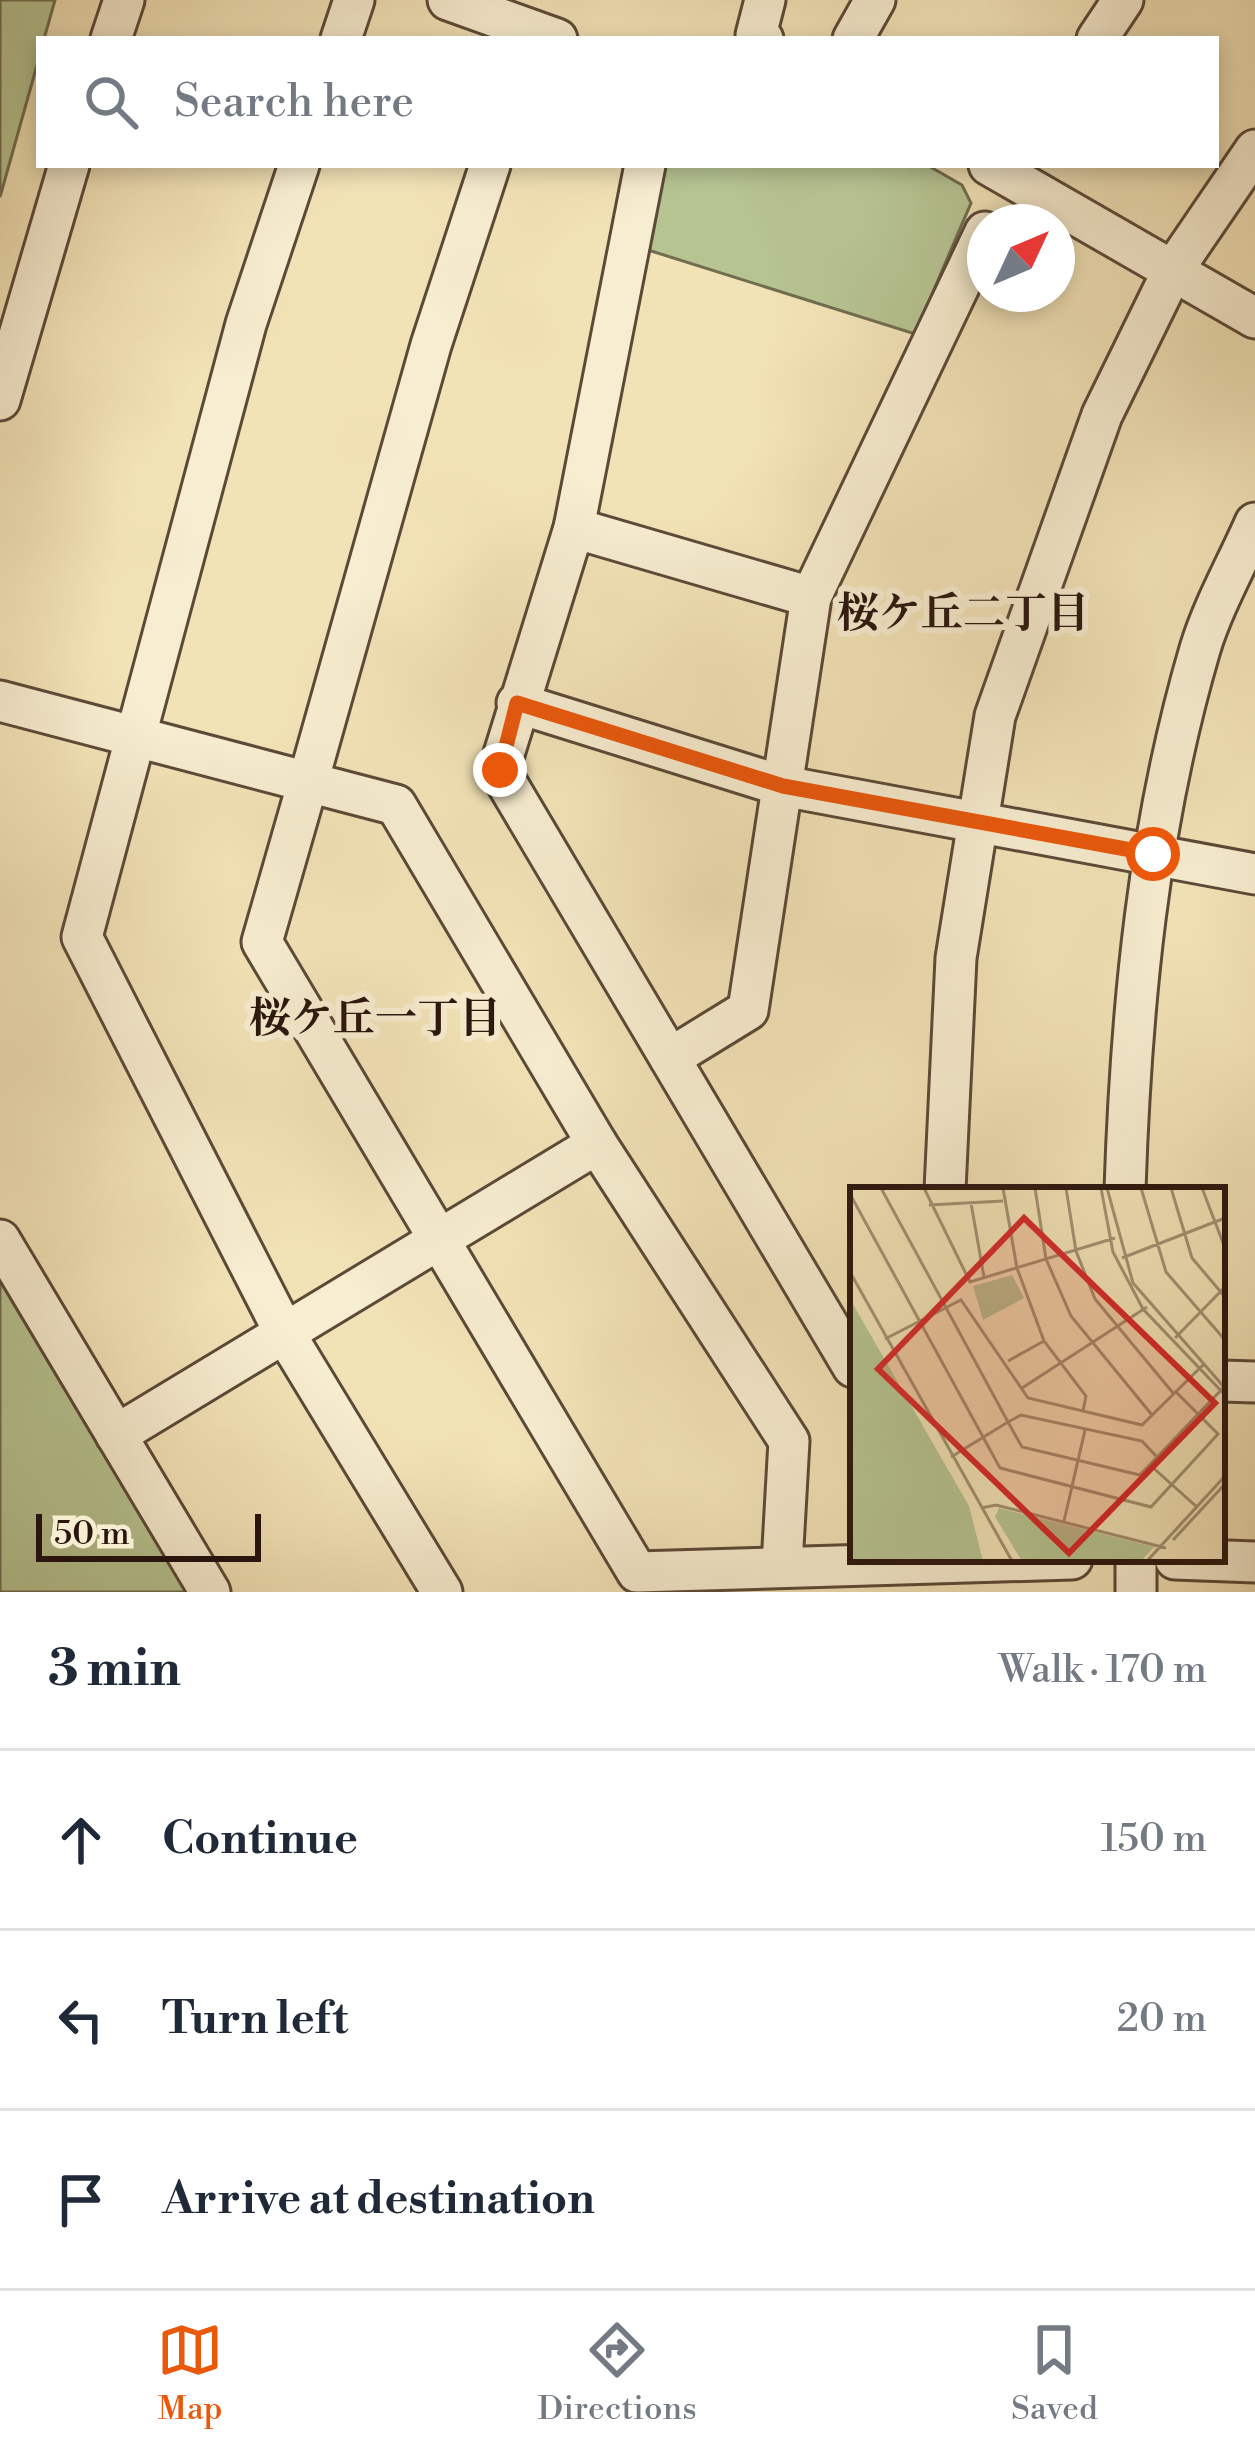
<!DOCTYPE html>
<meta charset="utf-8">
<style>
body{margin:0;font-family:"Libre Bodoni","Noto Serif JP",serif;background:#f2f2f3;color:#1f2937}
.compass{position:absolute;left:967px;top:204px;width:108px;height:108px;border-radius:50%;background:#fff;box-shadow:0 6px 18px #0003;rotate:46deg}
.scale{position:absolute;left:36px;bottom:30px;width:225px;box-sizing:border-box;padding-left:12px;border:6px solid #2a160e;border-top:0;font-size:33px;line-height:42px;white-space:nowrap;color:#2a160e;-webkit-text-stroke:9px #f7edd0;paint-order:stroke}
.stop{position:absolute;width:36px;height:36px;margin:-27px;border:9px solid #ea580c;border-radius:50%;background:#fff}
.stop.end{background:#ea580c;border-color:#fff;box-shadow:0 3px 12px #0008}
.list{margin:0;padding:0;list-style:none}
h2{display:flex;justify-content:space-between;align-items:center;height:156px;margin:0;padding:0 48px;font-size:51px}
h2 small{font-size:39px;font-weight:400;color:#747a83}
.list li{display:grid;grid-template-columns:78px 1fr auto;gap:36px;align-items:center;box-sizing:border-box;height:180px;padding:0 48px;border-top:3px solid #e0e1e3}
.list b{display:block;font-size:45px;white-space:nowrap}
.list em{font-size:39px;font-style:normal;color:#747a83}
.icon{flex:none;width:66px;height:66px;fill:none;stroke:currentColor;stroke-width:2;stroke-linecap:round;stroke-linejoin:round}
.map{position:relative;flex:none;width:1255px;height:1592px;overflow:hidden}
.search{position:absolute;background:#fff;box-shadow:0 6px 18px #0003;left:36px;right:36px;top:36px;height:132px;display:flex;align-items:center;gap:30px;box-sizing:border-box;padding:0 42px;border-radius:0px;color:#747a83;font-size:45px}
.sheet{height:696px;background:#fff}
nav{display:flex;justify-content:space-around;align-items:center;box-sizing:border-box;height:168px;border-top:3px solid #e0e1e3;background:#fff;font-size:33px;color:#747a83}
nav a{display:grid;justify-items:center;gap:6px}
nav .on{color:#ea580c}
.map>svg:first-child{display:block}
.green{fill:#b6c492;stroke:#706d50;stroke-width:3}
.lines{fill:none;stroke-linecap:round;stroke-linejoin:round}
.minor-casing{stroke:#5c4938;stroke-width:45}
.minor{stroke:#f7edd0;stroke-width:39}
.route{stroke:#ea580c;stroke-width:15}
.labels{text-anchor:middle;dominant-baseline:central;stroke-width:12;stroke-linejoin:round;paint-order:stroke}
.neighbourhood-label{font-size:42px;font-weight:bold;fill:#2a160e;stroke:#f7edd0}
.inset-road{fill:none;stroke:#a29173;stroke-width:3}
.view{fill:#d62828;fill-opacity:0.15;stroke:#d62828;stroke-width:6}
.inset-edge{fill:none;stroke:#2a160e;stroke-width:6}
</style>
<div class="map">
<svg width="1255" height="1592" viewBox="0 0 1255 1592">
<rect width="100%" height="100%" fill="#f2e3b7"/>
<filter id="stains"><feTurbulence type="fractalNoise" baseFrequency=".00167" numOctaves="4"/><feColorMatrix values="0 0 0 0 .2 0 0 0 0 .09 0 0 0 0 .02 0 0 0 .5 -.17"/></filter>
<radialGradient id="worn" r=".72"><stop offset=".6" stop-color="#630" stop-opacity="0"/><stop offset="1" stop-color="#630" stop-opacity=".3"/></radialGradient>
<!-- green -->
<g class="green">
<polygon points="0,0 55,0 44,39 39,39 39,58 0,197"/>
<polygon points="668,165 927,165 962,185 971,203 915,334 648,250 662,170"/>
<polygon points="0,1263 195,1592 0,1592"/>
</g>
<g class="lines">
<defs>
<g id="minor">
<polyline points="448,0 557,39"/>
<polyline points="111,39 124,0"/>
<polyline points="341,39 354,0"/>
<polyline points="763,39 756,35 765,0"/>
<polyline points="853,39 875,0"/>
<polyline points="1097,39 1123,0"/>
<polyline points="299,165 246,324 82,937 284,1332 442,1592"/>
<polyline points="490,165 431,345 308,782 396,805 597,1144 789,1441 782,1565"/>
<polyline points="645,165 574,528 499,770 853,1367"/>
<polyline points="989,165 1255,318"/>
<polyline points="0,400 69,165"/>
<polyline points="574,528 811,597"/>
<polyline points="0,701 308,782 262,942 637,1572 1072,1559"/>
<polyline points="517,703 783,786 1255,874"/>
<polyline points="670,1058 748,1010 811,597 985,232"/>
<polyline points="945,1190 956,958 995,716 1102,415 1173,270 1255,150"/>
<path d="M 1125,1190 C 1131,1007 1148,826 1200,649 C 1213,606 1237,564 1255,523"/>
<polyline points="0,1240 210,1592"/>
<polyline points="1222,1381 1255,1382"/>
<polyline points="116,1435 597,1144"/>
<polyline points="1175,1559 1255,1562"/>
<polyline points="1136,1592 1136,1559"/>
</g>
</defs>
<!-- minor casing -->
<use href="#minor" class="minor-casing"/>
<!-- minor -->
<use href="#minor" class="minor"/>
</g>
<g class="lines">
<!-- route -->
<polyline class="route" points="500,770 517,703 783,786 1153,854"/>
</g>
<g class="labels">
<!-- neighbourhood labels -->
<g class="neighbourhood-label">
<text x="963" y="614">桜ケ丘二丁目</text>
<text x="375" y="1019">桜ケ丘一丁目</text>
</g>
</g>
<!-- overview -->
<g transform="translate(850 1187)">
<rect width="375" height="375" fill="#f2e3b7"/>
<path d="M 162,88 L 174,111 L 133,133 L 123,99 ZM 0,112 L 119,319 L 133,374 L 0,374 ZM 149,321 L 304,360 L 291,374 L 172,374 L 145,330 Z" fill="#b6c492"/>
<path class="inset-road" d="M 31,1 L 158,235 L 171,228 L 292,254 L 306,269M 74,1 L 120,95 L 265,51M 153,1 L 167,81 L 194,154 L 236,209 L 233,224M 185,1 L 196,72 L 221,129 L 302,228M 216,1 L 226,64 L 245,112 L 323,206M 251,1 L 263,65 L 293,122 L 375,208M 257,1 L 283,96 L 374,200M 291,1 L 316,85 L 375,153M 321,1 L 342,71 L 375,110M 352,1 L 375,61M 0,7 L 150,281 L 301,320 L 368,247 L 326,205M 121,16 L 134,90M 79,18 L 153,14M 272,71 L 375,31M 0,85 L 162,374M 325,151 L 375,100M 35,152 L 111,113 L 178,211 L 292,238 L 353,178M 158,174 L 194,154M 172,201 L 297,120M 101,270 L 158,235 L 172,260 L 290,288 L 374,200M 300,278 L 348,321M 131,321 L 146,318 L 316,361M 214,334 L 235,243M 323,353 L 375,297M 297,374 L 375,289"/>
<path class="view" d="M 174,31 L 365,216 L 219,366 L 28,182 Z"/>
<rect width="375" height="375" class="inset-edge"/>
</g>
<rect width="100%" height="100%" filter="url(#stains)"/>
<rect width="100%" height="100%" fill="url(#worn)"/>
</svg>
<svg class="compass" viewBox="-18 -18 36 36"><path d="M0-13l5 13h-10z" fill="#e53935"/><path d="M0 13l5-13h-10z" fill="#747a83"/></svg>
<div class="scale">50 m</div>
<div class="stop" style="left:1153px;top:854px"></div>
<div class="stop end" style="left:500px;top:770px"></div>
<div class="search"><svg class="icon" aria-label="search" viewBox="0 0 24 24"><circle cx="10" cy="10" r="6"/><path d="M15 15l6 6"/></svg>Search here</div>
</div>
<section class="sheet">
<h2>3 min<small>Walk · 170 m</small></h2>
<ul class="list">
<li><svg class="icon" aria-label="ahead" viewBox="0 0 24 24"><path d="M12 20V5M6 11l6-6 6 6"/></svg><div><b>Continue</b></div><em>150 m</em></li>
<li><svg class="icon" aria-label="left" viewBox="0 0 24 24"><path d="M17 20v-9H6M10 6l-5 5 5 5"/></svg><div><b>Turn left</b></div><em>20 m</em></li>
<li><svg class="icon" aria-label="arrive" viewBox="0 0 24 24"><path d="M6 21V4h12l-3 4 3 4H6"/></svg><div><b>Arrive at destination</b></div></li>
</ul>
</section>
<nav>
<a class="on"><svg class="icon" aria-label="map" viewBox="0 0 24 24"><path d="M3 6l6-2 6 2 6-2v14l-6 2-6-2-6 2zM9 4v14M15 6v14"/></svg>Map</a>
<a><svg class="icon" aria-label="directions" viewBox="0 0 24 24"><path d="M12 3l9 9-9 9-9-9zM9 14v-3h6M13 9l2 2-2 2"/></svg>Directions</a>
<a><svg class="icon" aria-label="saved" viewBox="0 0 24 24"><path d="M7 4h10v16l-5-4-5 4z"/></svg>Saved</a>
</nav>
